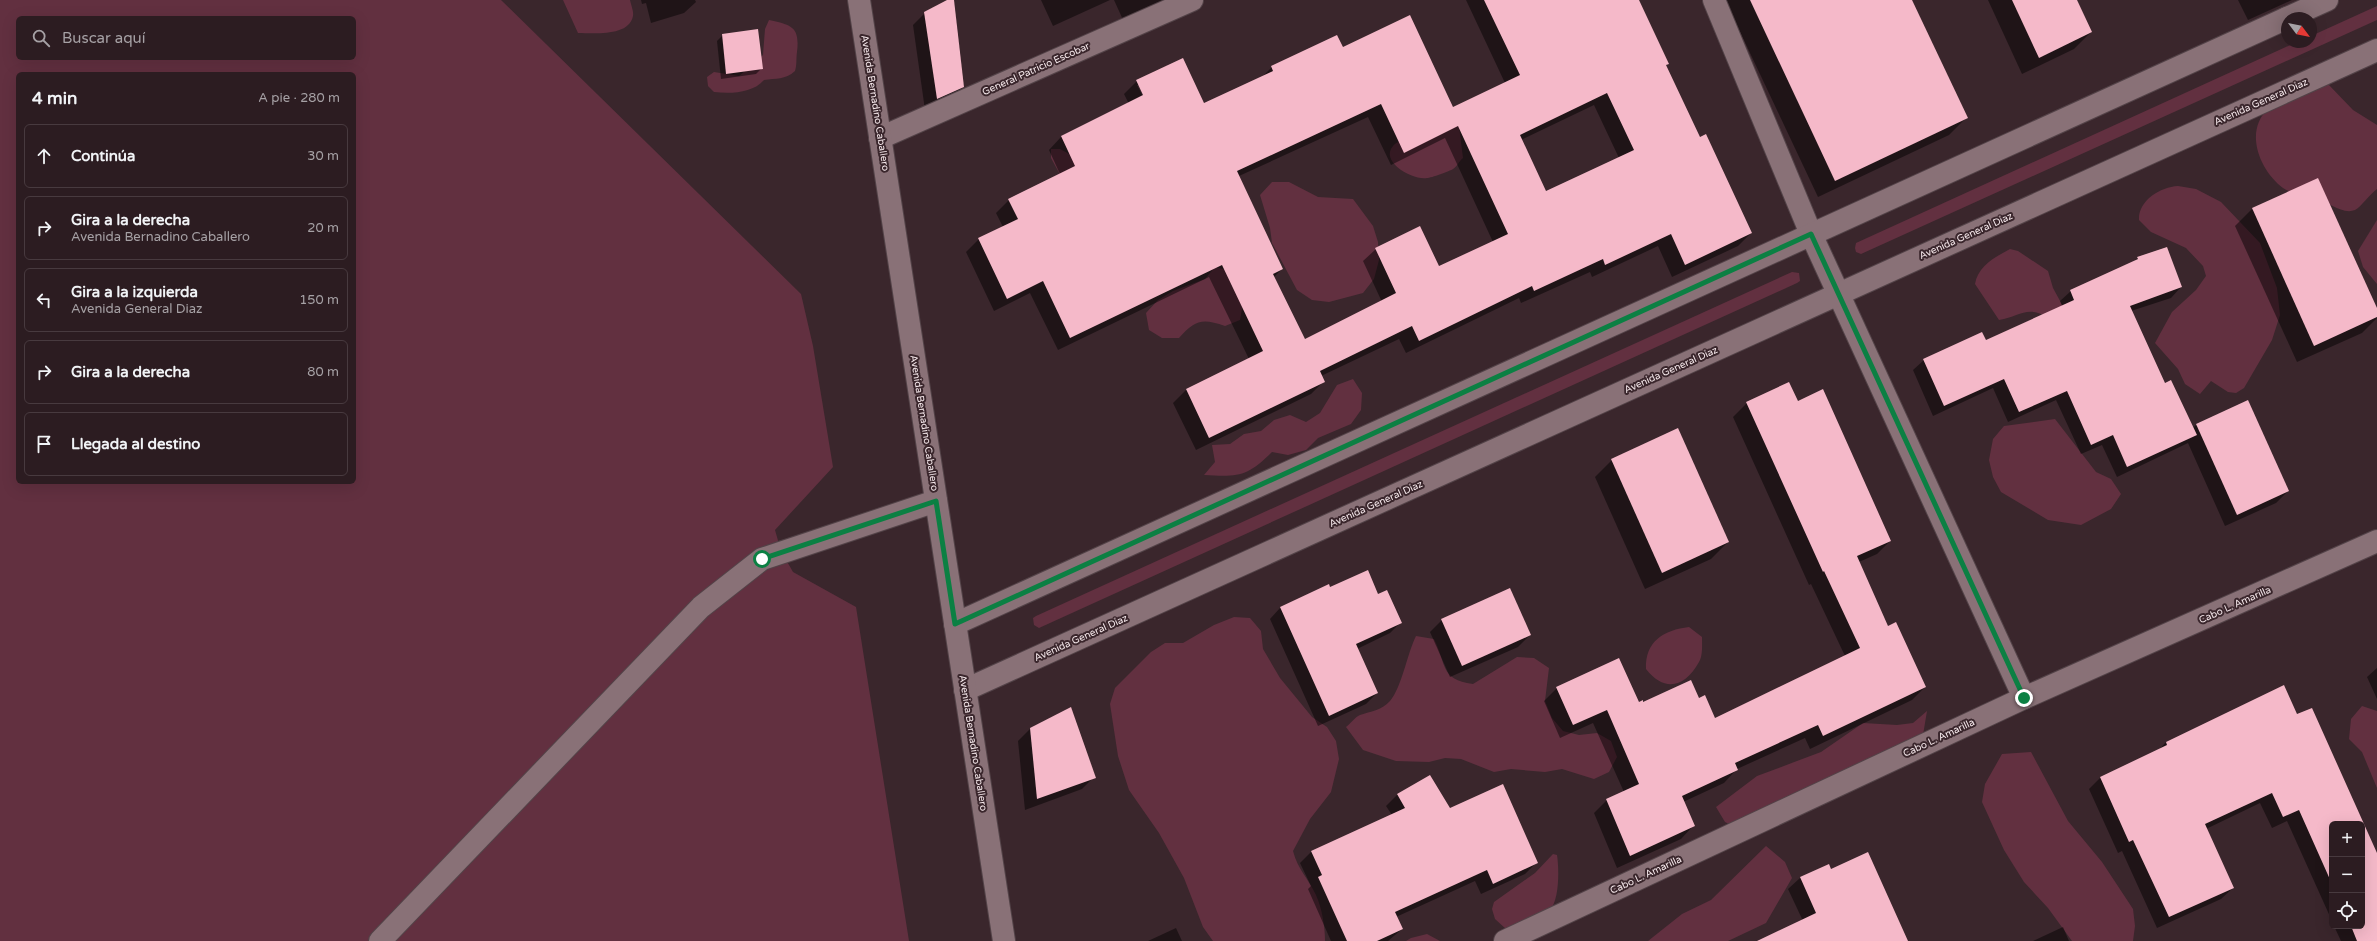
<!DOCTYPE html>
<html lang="es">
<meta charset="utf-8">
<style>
body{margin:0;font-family:"Varela Round",sans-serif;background:#34252a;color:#f1f3f6}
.controls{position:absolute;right:12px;bottom:12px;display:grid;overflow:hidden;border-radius:6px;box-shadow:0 4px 16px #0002}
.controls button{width:36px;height:36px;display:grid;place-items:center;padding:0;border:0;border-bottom:1px solid #483a3f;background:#2c1c21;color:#f1f3f6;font:20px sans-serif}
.compass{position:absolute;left:2281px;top:12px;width:36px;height:36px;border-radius:50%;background:#2c1c21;box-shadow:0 4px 16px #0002;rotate:122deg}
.stop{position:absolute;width:12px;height:12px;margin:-9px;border:3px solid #0b8043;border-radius:50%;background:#fff}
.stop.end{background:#0b8043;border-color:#fff;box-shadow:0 1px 4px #0008}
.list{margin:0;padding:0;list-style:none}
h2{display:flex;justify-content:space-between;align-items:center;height:52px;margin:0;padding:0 16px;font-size:17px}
h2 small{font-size:13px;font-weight:400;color:#a6a1a5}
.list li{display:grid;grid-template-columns:26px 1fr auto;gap:12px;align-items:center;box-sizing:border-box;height:64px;margin:0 8px 8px;padding:0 8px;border:1px solid #483a3f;border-radius:6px}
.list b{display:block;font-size:15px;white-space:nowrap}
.list p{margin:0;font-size:13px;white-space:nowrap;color:#a6a1a5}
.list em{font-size:13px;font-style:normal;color:#a6a1a5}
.icon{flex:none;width:22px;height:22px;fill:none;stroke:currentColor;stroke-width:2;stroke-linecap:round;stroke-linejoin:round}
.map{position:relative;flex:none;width:2377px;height:941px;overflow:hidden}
.search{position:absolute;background:#2c1c21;box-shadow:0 4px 16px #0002;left:16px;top:16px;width:340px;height:44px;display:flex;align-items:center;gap:10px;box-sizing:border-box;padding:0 14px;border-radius:6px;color:#a6a1a5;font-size:15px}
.panel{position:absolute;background:#2c1c21;box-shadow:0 4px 16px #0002;left:16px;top:72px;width:340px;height:412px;border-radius:6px}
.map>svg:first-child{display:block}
.green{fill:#623040;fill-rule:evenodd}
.shadow{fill:#0007;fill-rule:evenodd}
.building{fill:#f5b9c9;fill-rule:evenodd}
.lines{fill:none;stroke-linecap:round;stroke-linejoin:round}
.lane-casing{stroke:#534348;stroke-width:24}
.street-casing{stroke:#534348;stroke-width:24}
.secondary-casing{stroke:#534348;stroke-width:24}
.lane{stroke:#897177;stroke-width:22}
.street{stroke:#897177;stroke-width:22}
.secondary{stroke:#897177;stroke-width:22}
.route{stroke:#0b8043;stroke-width:5}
.labels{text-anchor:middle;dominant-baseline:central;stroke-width:4;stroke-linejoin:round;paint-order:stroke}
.street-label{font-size:10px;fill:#f6e9ec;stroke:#3a262c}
</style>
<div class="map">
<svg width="2377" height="941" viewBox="0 0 2377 941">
<rect width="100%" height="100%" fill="#3a262c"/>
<!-- green -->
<g class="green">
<path d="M 0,0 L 501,0 L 801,294 L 813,346 L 833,467 L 775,530 L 781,551 L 793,572 L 856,607 L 909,941 L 0,941 ZM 18,18 L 354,18 L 354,58 L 18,58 ZM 18,74 L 354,74 L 354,482 L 18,482 Z"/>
<path d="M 563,0 L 630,0 C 631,5 634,12 633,16 C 629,37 593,33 578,33 Z"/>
<polygon points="2377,6 2377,20 1861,254 1856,252 1855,248 1856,243 2297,42 2311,42 2311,36"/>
<path d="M 769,20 C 792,25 800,27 797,52 C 796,59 797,65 795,71 C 785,80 776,78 764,80 C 753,93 731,94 714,92 L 708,86 L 707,77 L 714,72 L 739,76 L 763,55 L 765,29 Z"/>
<path d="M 2328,84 L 2353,110 L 2377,125 L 2377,189 C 2370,194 2361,207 2355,210 C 2343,215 2328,202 2318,199 C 2306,195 2294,195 2283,188 C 2260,171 2243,131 2269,108 C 2275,102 2317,88 2328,84 Z"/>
<path d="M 1444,125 L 1459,126 L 1463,158 C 1459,161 1457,167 1453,169 C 1450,171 1431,178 1427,178 C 1414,181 1379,162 1393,146 C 1399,138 1433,129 1444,125 Z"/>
<polygon points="1051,149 1060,149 1097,169 1068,189 1051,158"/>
<polygon points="1272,182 1289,182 1318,197 1353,199 1373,226 1378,242 1379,260 1374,279 1363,293 1329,302 1312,300 1297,290 1272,243 1270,228 1260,195"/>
<path d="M 2178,186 L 2196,189 L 2221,202 L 2260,243 L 2277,288 L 2280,315 L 2272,340 L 2244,388 L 2236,393 L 2228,392 L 2211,381 L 2200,394 L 2185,384 L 2178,369 L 2155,343 L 2172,312 L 2196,290 L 2206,276 L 2203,266 L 2186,248 L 2151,232 L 2139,220 C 2138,201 2160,187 2178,186 Z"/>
<polygon points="2377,220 2377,284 2363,267 2358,251"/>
<path d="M 2010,249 L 2018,251 L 2048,271 L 2053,288 L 2065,310 L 2047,317 C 2027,305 2019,317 1999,320 L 1975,284 C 1978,266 1995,257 2010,249 Z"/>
<path d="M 1215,267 L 1231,271 L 1243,303 L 1240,320 L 1225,326 C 1202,318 1195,320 1179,338 L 1162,338 L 1149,330 L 1146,313 L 1158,300 L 1173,291 L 1205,279 Z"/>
<polygon points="1792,272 1799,273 1800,281 1797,283 1039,628 1034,625 1033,618 1036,616"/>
<path d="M 1353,379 L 1362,393 L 1361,410 L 1351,424 L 1318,438 L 1306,450 L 1288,455 L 1272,452 C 1247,477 1238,477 1204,475 L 1215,462 L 1212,445 L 1230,444 L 1244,434 L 1261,431 L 1274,420 L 1290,415 L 1306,422 L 1320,413 L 1337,385 Z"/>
<polygon points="2055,419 2096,472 2111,479 2121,494 2111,509 2081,525 2048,520 2033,511 2001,492 1993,477 1989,460 1993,439 2004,426"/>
<path d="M 1234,617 L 1250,618 L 1261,631 L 1263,649 L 1280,678 L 1312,717 L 1327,727 L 1336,741 L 1339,759 L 1331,792 L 1310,819 L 1293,851 C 1298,870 1308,878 1316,895 C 1322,908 1325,927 1325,941 L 1213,941 L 1203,927 L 1184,878 L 1159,833 L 1129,790 L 1118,756 L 1110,704 L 1115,688 L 1151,652 L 1165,643 L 1183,643 L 1214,625 Z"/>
<path d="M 1689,627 L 1702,637 C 1702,644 1703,656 1699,662 C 1685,687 1665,693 1646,669 C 1645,641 1664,630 1689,627 Z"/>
<path d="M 1416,636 L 1434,639 C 1447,664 1439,679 1473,684 L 1517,657 L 1534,658 L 1549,668 L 1545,701 L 1552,718 L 1563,731 L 1579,735 L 1597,733 L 1611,741 L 1617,757 L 1609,772 L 1594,779 L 1562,769 L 1545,772 L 1511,769 L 1494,772 L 1461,759 L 1445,758 L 1429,762 L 1396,761 L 1363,750 L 1346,727 C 1350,724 1355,717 1360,715 C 1371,711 1381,711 1390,701 C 1402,687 1407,654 1416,636 Z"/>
<polygon points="2362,706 2377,711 2377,788 2362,752 2349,739 2351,719"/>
<polygon points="1927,711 1921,747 1741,830 1725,822 1716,807 1757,776 1821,752 1863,723 1897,725 1913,723"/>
<polygon points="2031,752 2068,821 2102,862 2133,909 2135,926 2133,941 2072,941 2048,908 2024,882 2004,850 1982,802 1985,784 2002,754"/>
<polygon points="1766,846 1785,862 1792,878 1766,923 1728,941 1648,941 1682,914 1711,900"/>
<path d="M 1553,854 L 1557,855 C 1559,867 1560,901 1549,911 C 1542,918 1516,925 1506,929 L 1495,919 L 1492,909 L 1494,902 L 1535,873 Z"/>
<polygon points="1427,934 1440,941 1406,941 1411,938"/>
</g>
<!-- shadow -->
<g class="shadow">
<polygon points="641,0 695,0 696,2 684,13 651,23 646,3 642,4"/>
<polygon points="949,0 953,0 963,87 950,99 925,110 913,25 925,13"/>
<polygon points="1041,0 1110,0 1053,26"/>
<polygon points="1114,0 1174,0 1124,22"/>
<path d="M 1466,0 L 1638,0 L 1668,63 L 1665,66 L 1699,139 L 1751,233 L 1738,246 L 1672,277 L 1658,246 L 1592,277 L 1590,272 L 1521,303 L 1519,298 L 1406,353 L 1399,339 L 1321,376 L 1324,381 L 1311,394 L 1196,450 L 1173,403 L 1186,390 L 1249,359 L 1209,277 L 1058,350 L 1030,293 L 994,311 L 966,252 L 979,239 L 1003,227 L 996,213 L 1009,200 L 1060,174 L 1049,150 L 1061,137 L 1129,104 L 1124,94 L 1137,81 L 1204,105 L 1261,78 L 1272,67 L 1343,49 L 1453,109 L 1505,83 ZM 1137,85 L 1140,85 L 1146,99 L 1145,100 ZM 1594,105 L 1619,158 L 1546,193 L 1521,140 ZM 1368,117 L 1391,165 L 1445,138 L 1493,242 L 1438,267 L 1376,249 L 1363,261 L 1382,302 L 1304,341 L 1274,277 L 1282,269 L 1239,176 Z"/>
<polygon points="1725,0 1911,0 1966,118 1949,135 1818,197"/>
<polygon points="1988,0 2076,0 2091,32 2074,49 2022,74"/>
<polygon points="2238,0 2292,0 2248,20"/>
<polygon points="723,35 762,68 756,74 721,79 717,41"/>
<polygon points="2252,209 2377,311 2377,318 2362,333 2297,362 2235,226"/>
<polygon points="2138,258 2181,287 2171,298 2131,311 2164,385 2193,428 2197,424 2288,491 2276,503 2225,526 2188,443 2117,477 2102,445 2081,454 2056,400 2008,422 1993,388 1933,416 1913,370 1924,360 1985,341 2062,306 2060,301 2071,291 2133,262"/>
<polygon points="1797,402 1890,541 1877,554 1859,562 1887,627 1925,687 1912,700 1810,749 1805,738 1737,769 1724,783 1683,802 1694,825 1681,839 1617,868 1594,813 1607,800 1624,792 1593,723 1560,738 1544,701 1557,688 1643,703 1698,699 1714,719 1845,656 1811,584 1809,585 1733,417 1747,403"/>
<polygon points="1612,460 1728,542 1711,559 1645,589 1595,477"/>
<polygon points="1329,586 1330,588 1378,596 1401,622 1390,633 1357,649 1377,693 1366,704 1318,726 1270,619 1280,608"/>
<polygon points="1442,620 1530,635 1518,647 1450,677 1430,632"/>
<polygon points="2377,668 2377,699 2367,677"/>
<polygon points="2311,709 2377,855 2377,941 2341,941 2334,926 2362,926 2362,824 2332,824 2332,921 2287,821 2272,828 2260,803 2206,829 2233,888 2221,899 2157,928 2122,851 2118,853 2089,789 2100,778 2158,751 2166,742 2297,716"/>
<polygon points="1030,729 1094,777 1082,789 1025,810 1018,741"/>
<polygon points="1430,776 1449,810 1537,862 1525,874 1481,894 1475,881 1396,917 1402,929 1388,941 1331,941 1308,889 1311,886 1300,863 1311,852 1392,815 1386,806 1397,795"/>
<polygon points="1828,865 1830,870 1907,941 1766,941 1803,921 1788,889 1800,878"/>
<polygon points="2063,927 2069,941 2033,941"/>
<polygon points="1176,928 1182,941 1148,941"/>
</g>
<!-- building -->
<g class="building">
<polygon points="947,0 954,0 964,87 937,99 924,12"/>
<path d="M 1484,0 L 1639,0 L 1669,64 L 1666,65 L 1700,137 L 1706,134 L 1752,233 L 1685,265 L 1671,234 L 1605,265 L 1603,259 L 1534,291 L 1532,286 L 1419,341 L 1412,326 L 1320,371 L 1325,382 L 1209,438 L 1186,389 L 1263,351 L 1222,265 L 1070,338 L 1043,281 L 1007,299 L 978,238 L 1018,219 L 1008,199 L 1075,166 L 1061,136 L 1143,95 L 1136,80 L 1183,58 L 1204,103 L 1273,71 L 1271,66 L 1337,35 L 1343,47 L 1410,15 L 1453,107 L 1520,75 ZM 1607,93 L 1634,150 L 1546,191 L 1520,135 ZM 1381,104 L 1404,153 L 1458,126 L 1508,234 L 1439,266 L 1420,226 L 1375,248 L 1396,293 L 1305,339 L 1273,274 L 1283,269 L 1237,171 Z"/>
<polygon points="1750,0 1912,0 1968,118 1835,181"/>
<polygon points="2012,0 2077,0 2092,32 2039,58"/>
<polygon points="758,29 763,69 726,74 722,34"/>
<polygon points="2318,178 2377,308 2377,317 2314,346 2252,208"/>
<polygon points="2167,247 2182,287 2130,306 2165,383 2171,380 2197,435 2127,467 2113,435 2091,445 2067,391 2019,412 2004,379 1944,406 1923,359 1982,332 1986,340 2074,300 2070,290 2138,259 2137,257"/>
<polygon points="1789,382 1798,401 1823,389 1891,541 1857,556 1888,626 1896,622 1926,687 1823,736 1818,725 1735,763 1738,770 1682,796 1695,826 1630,856 1606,799 1639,784 1607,710 1573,725 1556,687 1619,658 1639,702 1643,700 1643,702 1691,680 1699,698 1705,695 1715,718 1860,648 1824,571 1823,572 1746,402"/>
<polygon points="2248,400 2289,491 2237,515 2196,424"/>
<polygon points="1678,428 1729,542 1662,573 1611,459"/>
<polygon points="1368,570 1378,594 1387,590 1402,623 1356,644 1378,693 1329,716 1280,607 1329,584 1330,587"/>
<polygon points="1510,588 1531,635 1462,666 1441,619"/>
<polygon points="2284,685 2297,714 2312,708 2377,853 2377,941 2357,941 2351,926 2362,926 2362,824 2332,824 2332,884 2299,810 2283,817 2272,793 2205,824 2234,888 2169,917 2133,840 2129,842 2100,777 2167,745 2166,742"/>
<polygon points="1071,707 1096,778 1037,799 1030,728"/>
<polygon points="1430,775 1450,808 1503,784 1538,863 1493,884 1487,870 1395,912 1403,929 1377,941 1347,941 1318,877 1322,875 1311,851 1405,808 1397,794"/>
<polygon points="1868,852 1908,941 1757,941 1816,913 1800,877 1829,864 1831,869"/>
</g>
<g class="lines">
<defs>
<polyline id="lane" points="380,941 701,607 762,559 936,501"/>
<g id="street">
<polyline points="1714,0 1811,234 2024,698"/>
<polyline points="2287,18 2327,0"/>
<polyline points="880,138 1192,0"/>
<polyline points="955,624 2287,18"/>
<polyline points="965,690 2377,50"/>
<polyline points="1505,941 2024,698 2377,541"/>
</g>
<polyline id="secondary" points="859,0 1004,941"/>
</defs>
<!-- lane casing -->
<use href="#lane" class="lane-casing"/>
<!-- street casing -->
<use href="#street" class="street-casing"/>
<!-- secondary casing -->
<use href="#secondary" class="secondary-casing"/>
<!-- lane -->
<use href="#lane" class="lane"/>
<!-- street -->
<use href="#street" class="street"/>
<!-- secondary -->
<use href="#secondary" class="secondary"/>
</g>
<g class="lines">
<!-- route -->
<polyline class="route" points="762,559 936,501 955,624 1811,234 2024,698"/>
</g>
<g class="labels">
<!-- street labels -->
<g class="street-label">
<text transform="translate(1036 69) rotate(-24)">General Patricio Escobar</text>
<text transform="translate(2261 102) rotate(-24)">Avenida General Diaz</text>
<text transform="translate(875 103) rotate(81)">Avenida Bernadino Caballero</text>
<text transform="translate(1966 236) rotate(-24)">Avenida General Diaz</text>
<text transform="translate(1671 370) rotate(-24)">Avenida General Diaz</text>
<text transform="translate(924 423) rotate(81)">Avenida Bernadino Caballero</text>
<text transform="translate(1376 504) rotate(-24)">Avenida General Diaz</text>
<text transform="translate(2235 605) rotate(-24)">Cabo L. Amarilla</text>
<text transform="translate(1081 638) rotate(-24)">Avenida General Diaz</text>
<text transform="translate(1939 738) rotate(-25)">Cabo L. Amarilla</text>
<text transform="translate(973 743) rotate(81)">Avenida Bernadino Caballero</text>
<text transform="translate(1646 875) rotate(-25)">Cabo L. Amarilla</text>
</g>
</g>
</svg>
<div class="controls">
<button>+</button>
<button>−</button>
<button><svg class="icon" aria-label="locate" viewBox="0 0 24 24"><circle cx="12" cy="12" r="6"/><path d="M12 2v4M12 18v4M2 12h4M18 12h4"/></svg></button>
</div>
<svg class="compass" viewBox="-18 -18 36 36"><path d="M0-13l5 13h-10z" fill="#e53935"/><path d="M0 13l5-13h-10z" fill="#a6a1a5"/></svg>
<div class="stop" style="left:762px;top:559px"></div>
<div class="stop end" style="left:2024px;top:698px"></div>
<div class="search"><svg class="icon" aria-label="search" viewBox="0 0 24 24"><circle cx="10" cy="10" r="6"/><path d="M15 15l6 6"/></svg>Buscar aquí</div>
<section class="panel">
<h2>4 min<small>A pie · 280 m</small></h2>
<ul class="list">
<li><svg class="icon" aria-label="ahead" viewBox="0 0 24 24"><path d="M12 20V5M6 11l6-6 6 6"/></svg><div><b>Continúa</b></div><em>30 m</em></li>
<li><svg class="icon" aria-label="right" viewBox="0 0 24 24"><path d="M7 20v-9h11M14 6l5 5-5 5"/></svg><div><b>Gira a la derecha</b><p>Avenida Bernadino Caballero</p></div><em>20 m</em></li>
<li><svg class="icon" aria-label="left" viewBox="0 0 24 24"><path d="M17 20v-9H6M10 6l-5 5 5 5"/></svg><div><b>Gira a la izquierda</b><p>Avenida General Diaz</p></div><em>150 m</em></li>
<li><svg class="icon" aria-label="right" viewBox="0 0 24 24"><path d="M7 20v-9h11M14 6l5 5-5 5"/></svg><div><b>Gira a la derecha</b></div><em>80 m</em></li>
<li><svg class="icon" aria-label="arrive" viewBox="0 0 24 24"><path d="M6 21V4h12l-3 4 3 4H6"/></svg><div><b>Llegada al destino</b></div></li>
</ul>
</section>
</div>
